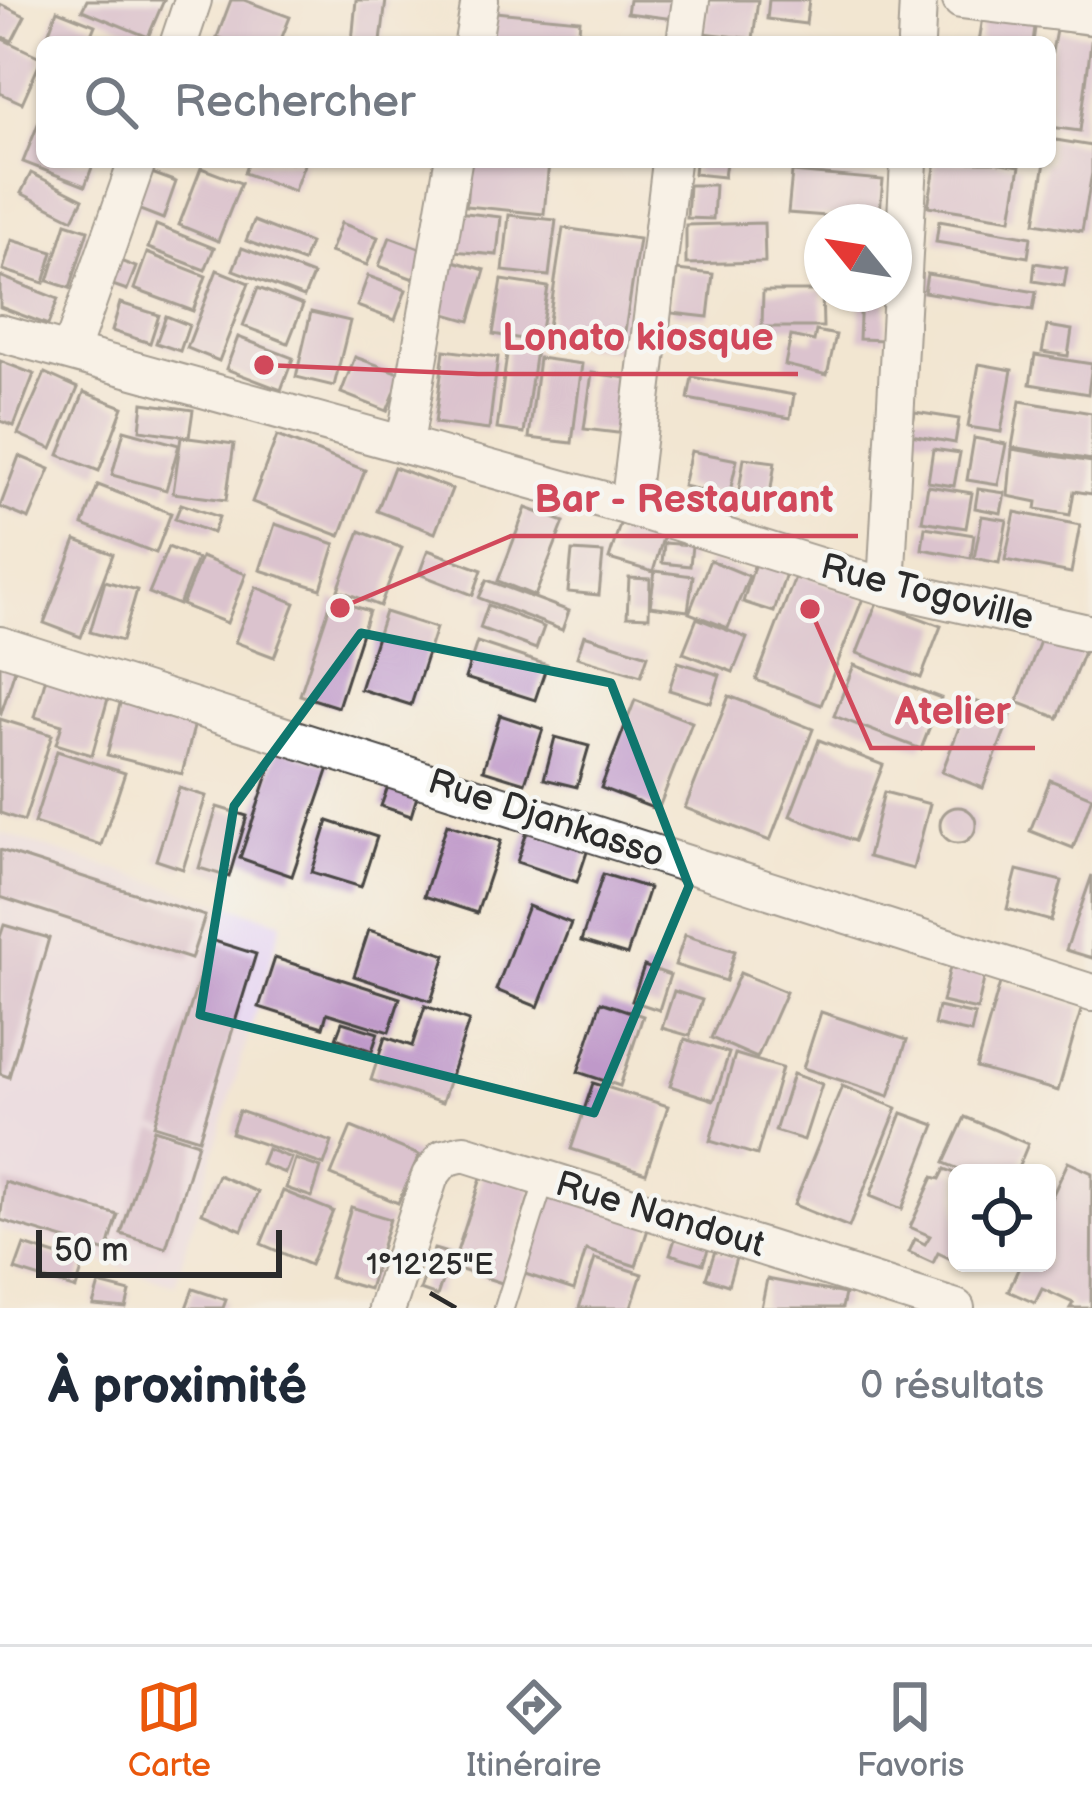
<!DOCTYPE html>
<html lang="fr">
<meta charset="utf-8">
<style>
body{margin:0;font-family:"Balsamiq Sans",sans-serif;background:#f6f6f7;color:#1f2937}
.controls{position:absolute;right:36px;bottom:36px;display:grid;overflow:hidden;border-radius:18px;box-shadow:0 3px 9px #0004}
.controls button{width:108px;height:108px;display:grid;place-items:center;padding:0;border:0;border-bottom:3px solid #e0e1e3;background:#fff;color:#1f2937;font:60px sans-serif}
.compass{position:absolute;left:804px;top:204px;width:108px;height:108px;border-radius:50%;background:#fff;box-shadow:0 3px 9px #0004;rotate:300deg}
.scale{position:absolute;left:36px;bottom:30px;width:246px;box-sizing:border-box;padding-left:12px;border:6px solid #2b2b2b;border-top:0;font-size:33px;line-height:42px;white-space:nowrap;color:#2b2b2b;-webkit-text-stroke:9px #f6f6f2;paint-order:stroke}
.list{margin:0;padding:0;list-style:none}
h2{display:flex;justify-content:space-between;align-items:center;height:156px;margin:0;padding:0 48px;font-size:51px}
h2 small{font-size:39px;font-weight:400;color:#747a83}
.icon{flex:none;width:66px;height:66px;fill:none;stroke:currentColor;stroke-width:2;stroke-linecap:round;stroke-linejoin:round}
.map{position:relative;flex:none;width:1092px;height:1308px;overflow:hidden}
.search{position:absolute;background:#fff;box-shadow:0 3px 9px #0004;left:36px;right:36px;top:36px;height:132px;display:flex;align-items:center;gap:30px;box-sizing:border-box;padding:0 42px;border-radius:18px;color:#747a83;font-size:45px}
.sheet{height:336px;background:#fff}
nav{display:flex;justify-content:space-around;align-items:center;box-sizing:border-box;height:168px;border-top:3px solid #e0e1e3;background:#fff;font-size:33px;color:#747a83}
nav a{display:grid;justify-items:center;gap:6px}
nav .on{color:#ea580c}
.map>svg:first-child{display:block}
.built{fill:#e5d3f1}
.building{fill:#bf99c9}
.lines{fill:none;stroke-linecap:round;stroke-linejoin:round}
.service-casing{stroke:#494744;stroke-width:22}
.minor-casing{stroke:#494744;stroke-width:40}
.service{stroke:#fff;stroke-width:18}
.minor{stroke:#fff;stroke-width:36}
.marked{fill:none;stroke:#0f766e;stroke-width:9;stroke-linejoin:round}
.ticks{fill:none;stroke:#2b2b2b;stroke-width:4.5}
.labels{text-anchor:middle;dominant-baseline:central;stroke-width:9;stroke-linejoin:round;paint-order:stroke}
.street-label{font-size:36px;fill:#2b2b2b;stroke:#f6f6f2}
.ticks-label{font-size:30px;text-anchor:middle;fill:#2b2b2b;stroke:#f6f6f2;stroke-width:9;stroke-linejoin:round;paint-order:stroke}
.leader{fill:none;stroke:#d1495b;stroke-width:4.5}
.callout-dot{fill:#d1495b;stroke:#f6f6f2;stroke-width:4.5}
.callout-label{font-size:39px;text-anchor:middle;font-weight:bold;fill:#d1495b;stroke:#f6f6f2;stroke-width:9;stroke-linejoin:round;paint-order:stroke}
</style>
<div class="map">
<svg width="1092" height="1308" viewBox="0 0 1092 1308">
<rect width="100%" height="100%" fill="#f6f6f2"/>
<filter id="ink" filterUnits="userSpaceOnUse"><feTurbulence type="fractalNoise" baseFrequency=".00833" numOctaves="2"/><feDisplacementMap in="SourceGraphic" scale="24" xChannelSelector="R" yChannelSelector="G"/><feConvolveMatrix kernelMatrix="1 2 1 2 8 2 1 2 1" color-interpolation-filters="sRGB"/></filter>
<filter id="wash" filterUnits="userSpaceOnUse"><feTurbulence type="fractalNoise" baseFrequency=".004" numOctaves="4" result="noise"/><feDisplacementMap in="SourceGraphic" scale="48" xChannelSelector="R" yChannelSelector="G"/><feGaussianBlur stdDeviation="2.7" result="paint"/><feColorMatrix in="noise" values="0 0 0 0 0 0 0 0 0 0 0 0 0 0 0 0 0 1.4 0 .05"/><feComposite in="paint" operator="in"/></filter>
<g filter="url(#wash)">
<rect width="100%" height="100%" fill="#f2e6d1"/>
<!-- built -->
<polygon class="built" points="0,833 282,922 175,1284 0,1230"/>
<g id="blocks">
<!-- building -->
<g class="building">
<polygon points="87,0 164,0 148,37 82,10"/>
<polygon points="231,0 244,0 290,17 280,42 231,42 217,37"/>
<polygon points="356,0 386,0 381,42 352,42"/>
<polygon points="629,0 685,0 682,20 627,13"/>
<polygon points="708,0 758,0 753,39 704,33"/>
<polygon points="769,0 809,0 806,24 767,19"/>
<polygon points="0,4 25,16 12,41 0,36"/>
<polygon points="57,10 95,25 88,42 46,40"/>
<polygon points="984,11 1036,20 1033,42 979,42"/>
<polygon points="495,12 580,20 578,42 491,42"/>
<polygon points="1056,30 1092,35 1080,131 1050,127 1050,63"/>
<polygon points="0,38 42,58 22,103 0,93"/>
<polygon points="42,114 42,162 94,162 85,186 23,162"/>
<polygon points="1050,139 1092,146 1092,173 1082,231 1035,223 1045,162 1050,162"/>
<polygon points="248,162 305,162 294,191 244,173"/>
<polygon points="470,162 549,162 544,214 466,206"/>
<polygon points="695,162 726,162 724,177 694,174"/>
<polygon points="936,162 994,162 1020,166 1011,219 928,206"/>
<polygon points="201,168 241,183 218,241 179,225"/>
<polygon points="141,169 176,182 163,219 127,205"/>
<polygon points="792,172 883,180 879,220 788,213"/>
<polygon points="31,173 83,199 73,219 21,193"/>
<polygon points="689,185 715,185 713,219 687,218"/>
<polygon points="457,212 501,217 497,255 453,251"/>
<polygon points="509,215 556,220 549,276 503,271"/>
<polygon points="254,221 310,243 303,262 246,241"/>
<polygon points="939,221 1031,237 1028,257 936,242"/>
<polygon points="66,223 88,230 70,288 48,281"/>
<polygon points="341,223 378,237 367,265 330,252"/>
<polygon points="764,223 765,262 686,264 686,225"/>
<polygon points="156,225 214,248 205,270 148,248"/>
<polygon points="563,228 639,239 622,351 546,340"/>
<polygon points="390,237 430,252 419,281 379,266"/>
<polygon points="12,240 53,252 44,283 3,270"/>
<polygon points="242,248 313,275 304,297 233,270"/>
<polygon points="147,253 206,276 193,311 134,289"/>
<polygon points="115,259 136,267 127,290 107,283"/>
<polygon points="450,260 485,270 470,321 435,311"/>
<polygon points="1035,263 1067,268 1064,286 1033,281"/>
<polygon points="217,270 249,283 219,361 187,348"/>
<polygon points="677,270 713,274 708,317 672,313"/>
<polygon points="927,274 1036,292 1033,310 924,292"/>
<polygon points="0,276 58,299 48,325 0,307"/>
<polygon points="368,276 406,290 395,320 357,306"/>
<polygon points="502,280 548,287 539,342 493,334"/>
<polygon points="258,288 303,305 288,343 243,326"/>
<polygon points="763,291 822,291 823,327 762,327"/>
<polygon points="861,295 887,296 885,340 859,339"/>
<polygon points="120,303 159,315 150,343 112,331"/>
<polygon points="311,312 350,321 334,386 296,377"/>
<polygon points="166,316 189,325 180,351 156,343"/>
<polygon points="1047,326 1072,330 1068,356 1042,352"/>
<polygon points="816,331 836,335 827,375 785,365 791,336 814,341"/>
<polygon points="238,337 293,358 281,390 226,369"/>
<polygon points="508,347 536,350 524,433 497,429"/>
<polygon points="444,350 498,357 489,430 435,423"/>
<polygon points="1035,355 1092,364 1088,394 1030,384"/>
<polygon points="355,357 402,374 387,411 341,393"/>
<polygon points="539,358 582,364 572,443 529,438"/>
<polygon points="0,361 34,374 14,426 0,421"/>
<polygon points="979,364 1012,370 1001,432 968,427"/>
<polygon points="45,373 78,388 52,449 18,434"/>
<polygon points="592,373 634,379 626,434 584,429"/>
<polygon points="692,377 794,395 790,418 688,399"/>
<polygon points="84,392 123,407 99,471 59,455"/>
<polygon points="1020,401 1092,413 1092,460 1012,447"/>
<polygon points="143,403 193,410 189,437 140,430"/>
<polygon points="915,412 959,419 955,443 911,435"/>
<polygon points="124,430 179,445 166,490 112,475"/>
<polygon points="277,436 365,470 340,536 252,502"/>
<polygon points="181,437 234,444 226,500 173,493"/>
<polygon points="974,438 1006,444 998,485 967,480"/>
<polygon points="933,449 960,453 954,486 928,482"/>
<polygon points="1012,449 1092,462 1092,494 1074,491 1070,515 1036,509 1037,502 1008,496"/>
<polygon points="691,451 737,460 729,496 683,486"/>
<polygon points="19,456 50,469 29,519 0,507"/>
<polygon points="744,458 775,462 769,502 738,497"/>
<polygon points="394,467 452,489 435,533 377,511"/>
<polygon points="98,485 171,513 156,553 83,525"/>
<polygon points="928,486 972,493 966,528 922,521"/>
<polygon points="978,489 1005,493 1001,513 975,508"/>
<polygon points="181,504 219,517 213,533 175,519"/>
<polygon points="526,508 564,522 535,596 498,581"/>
<polygon points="1015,512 1080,525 1071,573 1005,560"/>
<polygon points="982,516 1007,520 999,563 974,558"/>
<polygon points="622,518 665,531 653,572 609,559"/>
<polygon points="275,524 335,544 321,589 260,570"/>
<polygon points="925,527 974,535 971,558 922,549"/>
<polygon points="360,531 402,548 380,606 338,590"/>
<polygon points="76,540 113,554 81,637 44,623"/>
<polygon points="664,543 692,545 690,566 662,563"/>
<polygon points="168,547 197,559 179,605 149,593"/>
<polygon points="428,550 482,570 473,595 419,574"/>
<polygon points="572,551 603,553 599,595 568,592"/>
<polygon points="758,553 789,563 774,612 743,602"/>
<polygon points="201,557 246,574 227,623 182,605"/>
<polygon points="710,560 749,576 728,628 689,613"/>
<polygon points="655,571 693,576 688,611 650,606"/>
<polygon points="797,572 863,598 821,705 756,680"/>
<polygon points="629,578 650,579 649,617 627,616"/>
<polygon points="487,580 569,611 562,630 479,598"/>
<polygon points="105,581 137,590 122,641 90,632"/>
<polygon points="256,587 295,603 274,657 235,642"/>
<polygon points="332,599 369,611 338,707 300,695"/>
<polygon points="877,602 941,626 921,678 857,653"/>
<polygon points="488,605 544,627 536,649 480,628"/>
<polygon points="385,612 436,628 411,705 360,689"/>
<polygon points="697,618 747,638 733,672 683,653"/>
<polygon points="1043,633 1085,649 1058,718 1017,702"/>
<polygon points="584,635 648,655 641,676 577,657"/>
<polygon points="477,642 547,665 535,700 465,678"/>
<polygon points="0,654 18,660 1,714 0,713"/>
<polygon points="678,662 720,675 711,703 669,690"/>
<polygon points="854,665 941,698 921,749 834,716"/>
<polygon points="48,670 111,688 92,755 56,744 62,725 35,717"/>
<polygon points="122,696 197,715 182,774 107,755"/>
<polygon points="729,696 813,729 770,841 685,808"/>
<polygon points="970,699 1011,715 983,788 942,772"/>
<polygon points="635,700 692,722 658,810 601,788"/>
<polygon points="500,715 543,729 525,783 483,770"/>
<polygon points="0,719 52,735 24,821 0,813"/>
<polygon points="555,737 589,746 577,787 544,779"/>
<polygon points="819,740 883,765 854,841 790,816"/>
<polygon points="277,748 330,765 292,876 240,858"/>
<polygon points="57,751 125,773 101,845 34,823"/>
<polygon points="1050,780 1092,797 1073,848 1030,831"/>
<polygon points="390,781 419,790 411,816 381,806"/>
<polygon points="179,788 206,796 183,869 156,860"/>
<polygon points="884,792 930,804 913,869 868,857"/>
<circle cx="958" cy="825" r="18"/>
<polygon points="217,807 247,816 229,877 199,868"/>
<polygon points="328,821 377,837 361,887 312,872"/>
<polygon points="447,824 501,841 477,913 424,896"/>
<polygon points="528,829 588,849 577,882 517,862"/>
<polygon points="0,850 205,916 191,959 0,897"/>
<polygon points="1017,870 1062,881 1051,921 1007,909"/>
<polygon points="603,874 649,888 627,955 581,941"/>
<polygon points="1092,875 1092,958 1066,950"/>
<polygon points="528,906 571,923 538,1007 496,990"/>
<polygon points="4,925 49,938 9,1077 0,1074 0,937"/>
<polygon points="369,930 446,955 431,1001 354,976"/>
<polygon points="685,935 735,951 726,981 675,965"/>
<polygon points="211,940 256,954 199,1139 154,1125"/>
<polygon points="275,958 400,998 389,1032 327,1013 323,1027 259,1007"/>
<polygon points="644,966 670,975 659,1010 632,1001"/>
<polygon points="950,967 985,975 977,1010 942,1002"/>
<polygon points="740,973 786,992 757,1058 711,1038"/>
<polygon points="1000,983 1082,1007 1058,1091 976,1068"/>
<polygon points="674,991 702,1000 690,1036 662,1028"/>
<polygon points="601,1002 643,1016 620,1086 578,1072"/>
<polygon points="425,1006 469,1021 442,1103 371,1080 385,1037 412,1046"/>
<polygon points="938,1007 975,1015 971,1033 934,1025"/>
<polygon points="821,1012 907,1040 889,1096 803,1068"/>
<polygon points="342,1022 378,1033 372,1051 336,1038"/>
<polygon points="685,1039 729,1053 714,1100 670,1086"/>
<polygon points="735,1054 782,1068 757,1155 710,1141"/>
<polygon points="793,1074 822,1084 804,1140 775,1131"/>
<polygon points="593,1083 668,1106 646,1173 571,1149"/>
<polygon points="842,1086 897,1108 849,1227 794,1205"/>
<polygon points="239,1111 332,1142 324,1165 231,1133"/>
<polygon points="902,1113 935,1125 902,1209 870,1196"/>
<polygon points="965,1117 1028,1144 1016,1173 968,1173 944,1163"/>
<polygon points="351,1127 419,1155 398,1203 331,1175"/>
<polygon points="154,1129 198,1143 166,1248 121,1234"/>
<polygon points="267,1149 291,1158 285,1173 261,1164"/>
<polygon points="295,1159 321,1168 312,1197 286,1188"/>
<polygon points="1068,1162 1092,1173 1091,1308 1070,1308 1073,1303 1042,1289 1035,1303 1008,1291 1021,1263 1047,1263 1047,1207"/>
<polygon points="945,1169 957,1174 957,1262 938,1253 933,1263 909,1252 915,1239 925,1244 930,1236 910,1227 933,1177 940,1179"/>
<polygon points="483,1172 532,1188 502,1283 452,1267"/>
<polygon points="218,1175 258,1192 242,1230 202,1213"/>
<polygon points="5,1182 118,1215 107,1252 0,1220"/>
<polygon points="549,1190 650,1223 636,1266 586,1250 574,1290 522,1273"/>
<polygon points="283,1191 333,1211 310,1265 261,1244"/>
<polygon points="351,1207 390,1219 369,1289 330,1278"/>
<polygon points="678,1230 711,1241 703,1264 670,1254"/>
<polygon points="24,1245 84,1264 76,1289 15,1270"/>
<polygon points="434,1249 451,1254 437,1296 420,1290"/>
<polygon points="715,1251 736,1258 728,1285 706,1278"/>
<polygon points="595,1259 642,1274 631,1308 579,1308"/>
<polygon points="767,1279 845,1294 842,1308 761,1308"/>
<polygon points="99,1284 130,1292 126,1308 93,1305"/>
<polygon points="193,1289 226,1300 223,1308 186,1308"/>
</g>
</g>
</g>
<g filter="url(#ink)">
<use href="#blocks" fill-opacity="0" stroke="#494744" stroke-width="3"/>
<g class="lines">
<defs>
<polyline id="service" points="504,1308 545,1179"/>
<g id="minor">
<polyline points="961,0 1092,16"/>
<polyline points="179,42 193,0"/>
<polyline points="473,42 480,0"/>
<polyline points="685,42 691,0"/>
<polyline points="916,42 918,0"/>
<polyline points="0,333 629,507 886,587 1092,634"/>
<polyline points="71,350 137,162"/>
<polyline points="405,443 453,162"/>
<polyline points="629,507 671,162"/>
<polyline points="886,587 909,162"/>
<polyline points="0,645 1092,993"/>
<polyline points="387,1308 430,1176 444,1158 464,1153 956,1308"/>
</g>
</defs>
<!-- service casing -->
<use href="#service" class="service-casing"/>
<!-- minor casing -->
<use href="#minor" class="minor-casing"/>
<!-- service -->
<use href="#service" class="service"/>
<!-- minor -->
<use href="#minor" class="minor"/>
</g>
</g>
<!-- marked area -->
<path d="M0 0H1092V1308H0ZM 361,633 L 611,683 L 689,886 L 594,1113 L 200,1015 L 234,806 Z" fill="#f2e6d1" fill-opacity=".55" fill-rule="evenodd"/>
<path class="marked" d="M 361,633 L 611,683 L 689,886 L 594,1113 L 200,1015 L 234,806 Z"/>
<!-- ticks -->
<path class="ticks" d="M 430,1293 L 456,1308"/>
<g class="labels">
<!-- street labels -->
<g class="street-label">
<text transform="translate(927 593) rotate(14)">Rue Togoville</text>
<text transform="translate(546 819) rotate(18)">Rue Djankasso</text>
<text transform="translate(660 1215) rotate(17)">Rue Nandout</text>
</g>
</g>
<g class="ticks-label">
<text x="430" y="1274">1°12'25"E</text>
</g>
<!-- callouts -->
<path class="leader" d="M264 365L478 374H798M340 608L511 536H858M810 609L871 748H1035"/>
<g class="callout-dot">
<circle cx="264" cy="365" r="12"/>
<circle cx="340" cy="608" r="12"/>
<circle cx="810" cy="609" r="12"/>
</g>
<g class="callout-label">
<text x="638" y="350">Lonato kiosque</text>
<text x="684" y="512">Bar - Restaurant</text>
<text x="953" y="724">Atelier</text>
</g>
</svg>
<div class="controls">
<button><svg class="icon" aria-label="locate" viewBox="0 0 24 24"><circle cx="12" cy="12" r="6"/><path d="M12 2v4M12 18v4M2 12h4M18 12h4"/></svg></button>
</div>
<svg class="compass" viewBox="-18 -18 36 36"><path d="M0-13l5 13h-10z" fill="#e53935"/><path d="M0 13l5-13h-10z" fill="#747a83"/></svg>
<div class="scale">50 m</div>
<div class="search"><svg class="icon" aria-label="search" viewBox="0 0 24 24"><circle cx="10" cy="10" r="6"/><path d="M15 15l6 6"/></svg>Rechercher</div>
</div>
<section class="sheet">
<h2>À proximité<small>0 résultats</small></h2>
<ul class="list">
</ul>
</section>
<nav>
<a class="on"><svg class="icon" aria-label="map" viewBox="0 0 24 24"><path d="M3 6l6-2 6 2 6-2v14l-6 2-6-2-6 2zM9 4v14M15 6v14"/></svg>Carte</a>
<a><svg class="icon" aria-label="directions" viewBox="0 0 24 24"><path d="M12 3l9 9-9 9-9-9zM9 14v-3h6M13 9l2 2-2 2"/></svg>Itinéraire</a>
<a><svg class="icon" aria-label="saved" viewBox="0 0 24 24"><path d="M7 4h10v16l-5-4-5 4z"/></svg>Favoris</a>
</nav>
